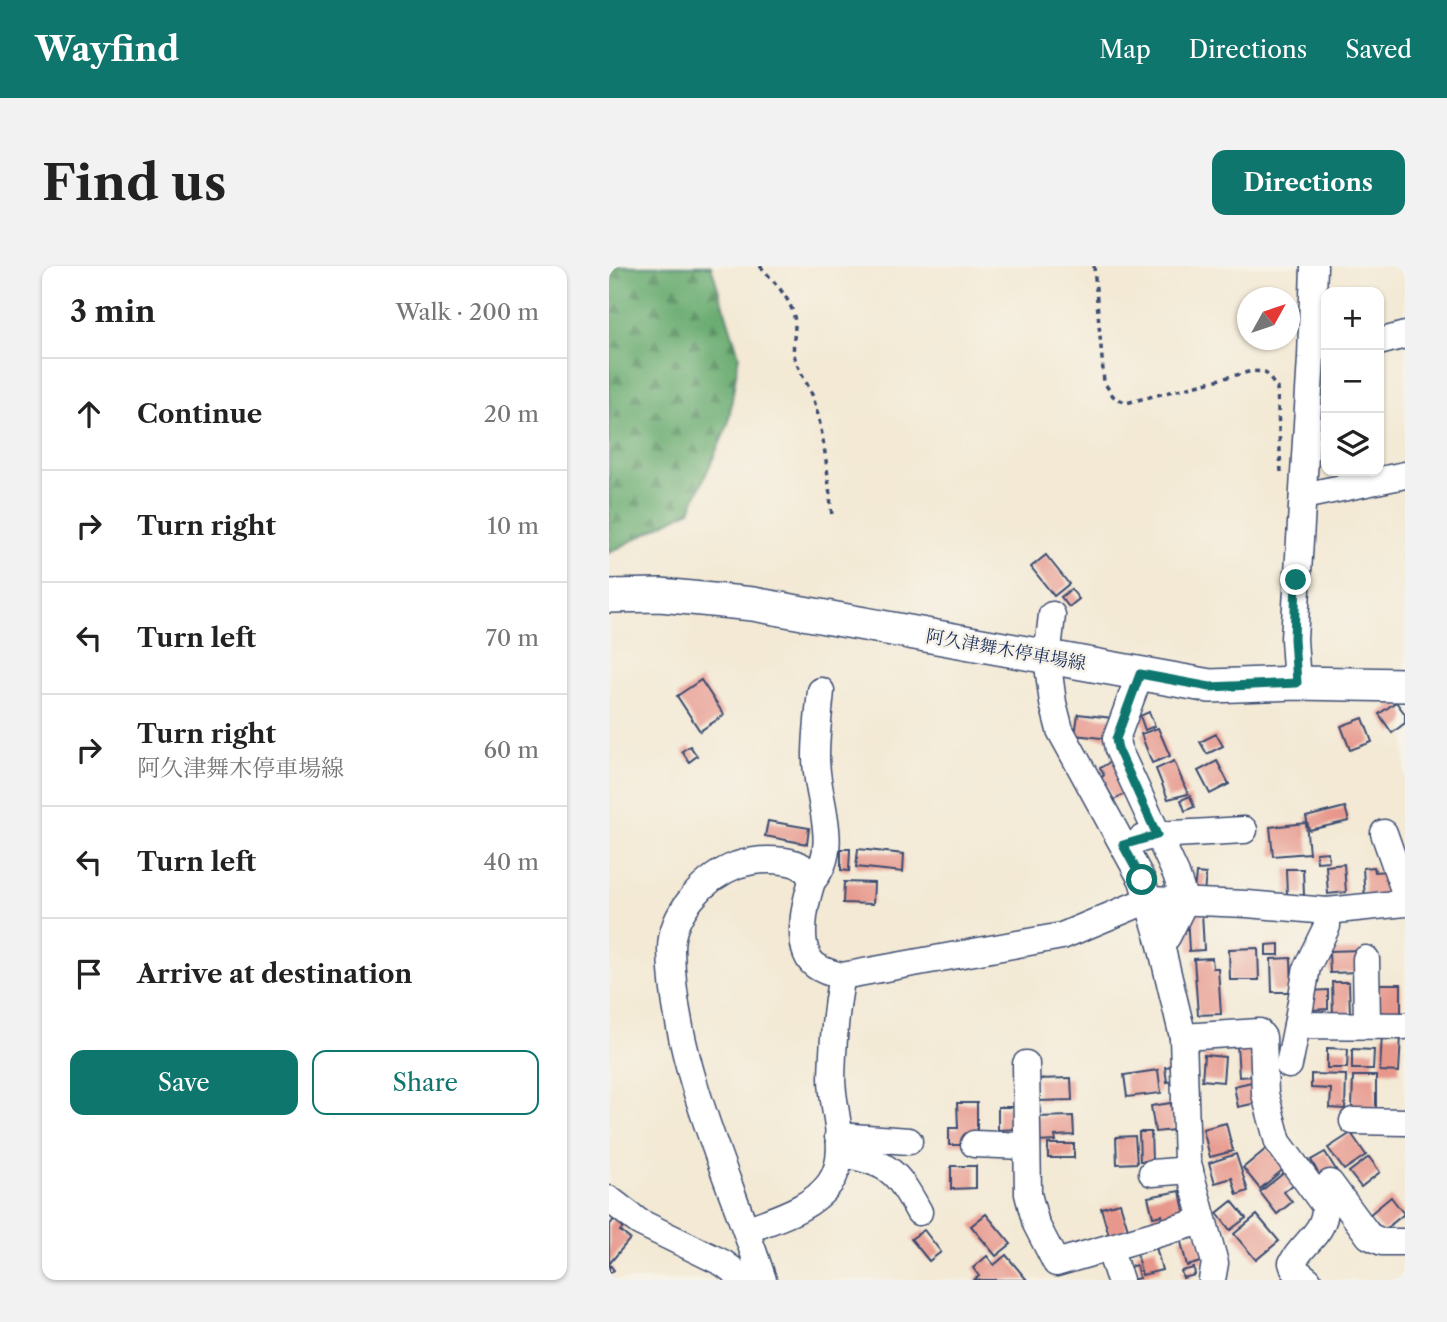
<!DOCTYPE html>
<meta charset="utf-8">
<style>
body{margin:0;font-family:"Libre Caslon Text","Noto Serif JP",serif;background:#f2f2f2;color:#222}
.controls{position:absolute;right:21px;top:21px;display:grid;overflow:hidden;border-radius:14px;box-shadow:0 2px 5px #0004}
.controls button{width:63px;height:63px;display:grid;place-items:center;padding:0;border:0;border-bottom:2px solid #e0e0e0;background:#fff;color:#222;font:35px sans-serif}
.compass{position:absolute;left:628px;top:21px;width:63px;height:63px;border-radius:50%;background:#fff;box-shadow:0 2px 5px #0004;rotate:50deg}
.stop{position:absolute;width:21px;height:21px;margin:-16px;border:5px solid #0f766e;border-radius:50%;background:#fff}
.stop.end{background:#0f766e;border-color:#fff;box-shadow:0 2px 7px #0008}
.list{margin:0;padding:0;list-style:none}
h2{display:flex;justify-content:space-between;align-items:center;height:91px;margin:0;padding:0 28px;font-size:30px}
h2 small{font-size:23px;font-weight:400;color:#767676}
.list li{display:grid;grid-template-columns:46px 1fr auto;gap:21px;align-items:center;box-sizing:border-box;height:112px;padding:0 28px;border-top:2px solid #e0e0e0}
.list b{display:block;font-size:26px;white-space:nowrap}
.list p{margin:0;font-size:23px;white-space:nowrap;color:#767676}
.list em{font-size:23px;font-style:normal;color:#767676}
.actions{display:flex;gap:14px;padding:21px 28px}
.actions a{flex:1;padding:16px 0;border:2px solid #0f766e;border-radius:14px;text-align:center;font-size:24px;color:#0f766e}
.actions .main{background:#0f766e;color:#fff}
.icon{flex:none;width:38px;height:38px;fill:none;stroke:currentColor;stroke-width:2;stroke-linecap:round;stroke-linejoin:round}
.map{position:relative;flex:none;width:796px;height:1014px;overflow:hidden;border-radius:14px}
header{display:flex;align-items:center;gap:42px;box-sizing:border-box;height:98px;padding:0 35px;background:#0f766e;color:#fff}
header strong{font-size:33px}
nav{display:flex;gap:38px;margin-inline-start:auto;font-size:24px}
.intro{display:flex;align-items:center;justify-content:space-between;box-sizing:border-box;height:168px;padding:0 42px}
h1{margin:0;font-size:49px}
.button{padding:18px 32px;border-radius:14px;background:#0f766e;color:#fff;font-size:24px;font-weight:700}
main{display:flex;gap:42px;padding:0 42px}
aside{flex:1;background:#fff;border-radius:14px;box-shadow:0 2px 5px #0004}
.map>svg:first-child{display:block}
.forest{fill:url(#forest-firs);stroke:#416d67;stroke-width:2}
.building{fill:#e7978c}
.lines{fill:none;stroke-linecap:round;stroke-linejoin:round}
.minor-casing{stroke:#3b4b70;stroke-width:29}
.major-casing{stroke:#3b4b70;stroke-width:36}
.path{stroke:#3b4b70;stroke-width:3.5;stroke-dasharray:5 5;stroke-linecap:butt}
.minor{stroke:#fff;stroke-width:26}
.major{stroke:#fff;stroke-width:33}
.route{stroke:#0f766e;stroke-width:9}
.labels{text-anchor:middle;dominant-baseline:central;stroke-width:5;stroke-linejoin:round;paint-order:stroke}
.street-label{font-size:18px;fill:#1b2f5e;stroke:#f7f3e8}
</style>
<header>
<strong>Wayfind</strong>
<nav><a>Map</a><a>Directions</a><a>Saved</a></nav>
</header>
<div class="intro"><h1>Find us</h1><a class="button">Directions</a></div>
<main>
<aside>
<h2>3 min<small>Walk · 200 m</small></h2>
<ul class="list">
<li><svg class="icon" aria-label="ahead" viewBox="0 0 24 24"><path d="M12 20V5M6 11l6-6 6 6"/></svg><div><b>Continue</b></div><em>20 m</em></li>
<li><svg class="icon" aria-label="right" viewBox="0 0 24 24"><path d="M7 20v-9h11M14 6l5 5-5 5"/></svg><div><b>Turn right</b></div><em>10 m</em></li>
<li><svg class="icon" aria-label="left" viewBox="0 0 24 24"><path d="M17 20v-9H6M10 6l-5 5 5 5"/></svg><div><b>Turn left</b></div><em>70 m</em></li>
<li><svg class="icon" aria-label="right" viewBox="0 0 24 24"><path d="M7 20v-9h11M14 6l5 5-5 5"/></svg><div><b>Turn right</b><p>阿久津舞木停車場線</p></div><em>60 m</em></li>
<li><svg class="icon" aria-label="left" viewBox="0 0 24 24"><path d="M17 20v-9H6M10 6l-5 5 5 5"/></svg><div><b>Turn left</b></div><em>40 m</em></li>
<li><svg class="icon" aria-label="arrive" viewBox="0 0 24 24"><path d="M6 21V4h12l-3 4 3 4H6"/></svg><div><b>Arrive at destination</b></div></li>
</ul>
<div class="actions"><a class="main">Save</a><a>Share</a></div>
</aside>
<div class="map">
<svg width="796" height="1014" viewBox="0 0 796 1014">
<defs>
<pattern id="forest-firs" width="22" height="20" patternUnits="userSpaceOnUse" patternTransform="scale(1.75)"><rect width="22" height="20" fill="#67ab70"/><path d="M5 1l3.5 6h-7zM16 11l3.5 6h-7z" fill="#548c5f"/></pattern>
</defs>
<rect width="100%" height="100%" fill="#f7f3e8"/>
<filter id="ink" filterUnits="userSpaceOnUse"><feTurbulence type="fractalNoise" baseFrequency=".0143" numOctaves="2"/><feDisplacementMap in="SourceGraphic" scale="14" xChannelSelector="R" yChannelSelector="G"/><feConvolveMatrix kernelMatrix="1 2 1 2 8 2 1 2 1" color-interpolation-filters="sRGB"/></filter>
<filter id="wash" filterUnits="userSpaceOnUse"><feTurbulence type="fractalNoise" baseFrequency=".00686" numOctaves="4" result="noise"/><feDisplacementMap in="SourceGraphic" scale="28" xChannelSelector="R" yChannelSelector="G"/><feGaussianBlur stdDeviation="1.57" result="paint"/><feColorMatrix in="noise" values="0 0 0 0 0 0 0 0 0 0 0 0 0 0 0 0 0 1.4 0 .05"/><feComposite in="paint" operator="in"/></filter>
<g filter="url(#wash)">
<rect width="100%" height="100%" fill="#f3e9d4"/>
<!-- forest -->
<polygon class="forest" points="0,0 102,0 130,89 119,159 81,244 0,287"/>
<g id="blocks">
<!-- building -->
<g class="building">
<polygon points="437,289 460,318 445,330 422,301"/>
<polygon points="462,323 470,333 460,341 452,331"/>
<polygon points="92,414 115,449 91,465 68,430"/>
<polygon points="787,436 796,448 796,457 783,467 770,448"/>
<polygon points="540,446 546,460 536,464 531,450"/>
<polygon points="469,448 503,452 501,473 466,469"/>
<polygon points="754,452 763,476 741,484 732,460"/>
<polygon points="549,462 561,490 543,497 532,468"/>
<polygon points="607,468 614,480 598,488 591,476"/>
<polygon points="81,480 88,490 80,496 73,485"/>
<polygon points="506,493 524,523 505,534 492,512 495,509 491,502"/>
<polygon points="565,495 579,528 559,533 547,503"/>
<polygon points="608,495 620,518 601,528 589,505"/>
<polygon points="581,530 585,541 576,545 572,534"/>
<polygon points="736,541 740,555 700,564 697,551"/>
<polygon points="159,555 200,562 198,578 156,570"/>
<polygon points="697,557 700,587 664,590 661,561"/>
<polygon points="232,583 241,583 240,605 232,604"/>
<polygon points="249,583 295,588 294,606 247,601"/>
<polygon points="719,586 720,595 708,596 707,587"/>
<polygon points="735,598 737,626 719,628 717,600"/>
<polygon points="765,601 766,606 778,605 785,634 756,634 754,602"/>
<polygon points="677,603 694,603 695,629 678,629"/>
<polygon points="587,607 597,608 595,627 585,626"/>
<polygon points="235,616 265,617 264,638 234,637"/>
<polygon points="593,646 595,684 580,685 578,647"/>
<polygon points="670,678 670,689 657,689 657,679"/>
<polygon points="649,682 650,714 621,714 620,683"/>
<polygon points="752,684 752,706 721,707 720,685"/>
<polygon points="603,692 604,702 609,702 612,748 589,749 585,693"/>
<polygon points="682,692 683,726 663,726 662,693"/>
<polygon points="723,716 740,716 741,749 724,750"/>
<rect x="768" y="718" width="24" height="35"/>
<polygon points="719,724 719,743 702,744 702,725"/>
<polygon points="773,768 792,769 790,806 771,805"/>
<polygon points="645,777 646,810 630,811 628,778"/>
<polygon points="718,782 739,783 738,802 718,802"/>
<polygon points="743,783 765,784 764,803 743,803"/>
<polygon points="595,789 616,791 614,816 593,814"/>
<polygon points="563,800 565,815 558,816 556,801"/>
<polygon points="549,804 552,827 518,831 515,809"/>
<polygon points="702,808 737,809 736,843 721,842 722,823 702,822"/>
<polygon points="744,810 767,810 767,844 743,843"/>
<polygon points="462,812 463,834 429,835 428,813"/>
<polygon points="647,815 652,836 629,841 625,820"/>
<polygon points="348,837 368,837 368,871 362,879 340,879 340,862 349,862"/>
<polygon points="562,837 565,864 546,866 542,840"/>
<polygon points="389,841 409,841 409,863 389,864"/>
<polygon points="464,850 465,869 446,870 447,875 427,876 426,851"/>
<polygon points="617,857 624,885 601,891 594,863"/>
<polygon points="530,866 542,866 543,895 531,895"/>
<polygon points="742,867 757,889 735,904 719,882"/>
<polygon points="526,870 528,897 508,898 507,871"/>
<rect x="439" y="878" width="26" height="14"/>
<polygon points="658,882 677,901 651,923 634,902"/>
<polygon points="716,886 729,907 714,916 702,894"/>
<polygon points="627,888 639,925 628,929 623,912 606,917 600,897"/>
<polygon points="760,891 771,906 752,921 740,906"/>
<polygon points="342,900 367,900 367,922 342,923"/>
<polygon points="676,906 685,918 675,926 683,936 668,948 651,926"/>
<polygon points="571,925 576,950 554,955 553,949 544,951 539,931"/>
<polygon points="782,931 795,948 774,965 760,949"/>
<polygon points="623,935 637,952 621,964 608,947"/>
<polygon points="511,937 519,963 500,969 492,942"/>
<polygon points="377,948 402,978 387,990 362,960"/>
<polygon points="648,949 670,975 647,994 625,968"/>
<polygon points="6,952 16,960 11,965 21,973 0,998 5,1004 0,1008 0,960"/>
<polygon points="315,964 332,986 320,995 302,973"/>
<polygon points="589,968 596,995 578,1000 571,972"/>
<polygon points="547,981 553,1004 533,1009 527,986"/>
<polygon points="397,989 418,1014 365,1014 370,1010 364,1002 378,990 385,999"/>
<polygon points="527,999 530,1012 523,1014 520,1001"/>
<polygon points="585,1002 586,1009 574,1012 572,1005"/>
</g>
</g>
</g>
<g filter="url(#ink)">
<use href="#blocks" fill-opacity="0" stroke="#3b4b70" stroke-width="2"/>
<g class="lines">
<defs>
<g id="minor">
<polyline points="770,76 796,69"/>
<polyline points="694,230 796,209"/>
<path d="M 443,349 L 438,392 L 444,437 L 451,464 L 533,614 L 551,675 L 574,771 L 650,766 L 654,771 L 656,828 L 669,876 L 716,940 C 717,967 694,976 683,997 L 685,1003 L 699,1014"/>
<polyline points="531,408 507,473 509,483 567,608 576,635 558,671 551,675"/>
<polyline points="688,417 685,373 702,92 705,0"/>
<polyline points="775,567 796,627"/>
<polyline points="532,573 548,569 635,564"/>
<path d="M 203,615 C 234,581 206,531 207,490 C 207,468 210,446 212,425"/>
<polyline points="757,693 758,759"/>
<polyline points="688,759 698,701 718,660 718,645"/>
<polyline points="574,771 578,895 606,997 603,1014"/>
<polyline points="417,798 419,928 427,958 447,997 593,955"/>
<polyline points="680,799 688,759 796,760"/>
<polyline points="744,855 796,856"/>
<polyline points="229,870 300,875"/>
<polyline points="365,878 417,880"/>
<path d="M 231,887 C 280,898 286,902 310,946"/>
<polyline points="543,907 581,904"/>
<polyline points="721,917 760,970 773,976 796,976"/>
<polyline points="0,933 30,956 114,997 137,1014"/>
<path d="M 137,964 C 165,953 203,943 221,917 C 242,887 223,846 223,812 C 224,778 226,744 233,710"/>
<polyline points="500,982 511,1014"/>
<path d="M 154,1014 C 119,906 64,798 62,683 C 62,647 96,611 128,599 C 143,594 159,593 175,595 C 189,597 198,601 203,615 C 196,637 185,684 207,700 C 214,705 224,708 233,710 L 453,670 L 539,634 L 638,638 L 718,645 L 796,637"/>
</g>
<polyline id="major" points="0,330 51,329 144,338 601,420 688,417 796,419"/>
</defs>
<!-- minor casing -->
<use href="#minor" class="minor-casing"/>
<!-- major casing -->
<use href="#major" class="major-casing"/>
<!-- path -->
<g class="path">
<path d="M 151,0 C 166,17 185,35 186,58 C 186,71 182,83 187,95 C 192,109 201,121 205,134 C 216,172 219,211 223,250"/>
<polyline points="485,0 495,116 504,130 517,137 643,105 656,106 668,122 672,207"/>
</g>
<!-- minor -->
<use href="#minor" class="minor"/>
<!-- major -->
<use href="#major" class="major"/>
</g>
</g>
<g class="lines" filter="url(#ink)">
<!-- route -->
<polyline class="route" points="533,614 514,579 548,569 509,483 507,473 531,408 601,421 688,417 685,373 687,314"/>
</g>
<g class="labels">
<!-- street labels -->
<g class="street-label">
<text transform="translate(397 384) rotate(10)">阿久津舞木停車場線</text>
</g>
</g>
</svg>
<div class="controls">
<button>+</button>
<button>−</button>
<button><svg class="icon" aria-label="layers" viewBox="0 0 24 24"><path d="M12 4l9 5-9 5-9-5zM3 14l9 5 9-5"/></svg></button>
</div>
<svg class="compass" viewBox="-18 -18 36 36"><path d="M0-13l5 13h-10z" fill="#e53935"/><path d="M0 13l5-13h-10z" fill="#767676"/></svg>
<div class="stop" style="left:533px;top:614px"></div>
<div class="stop end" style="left:687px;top:314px"></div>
</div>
</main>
